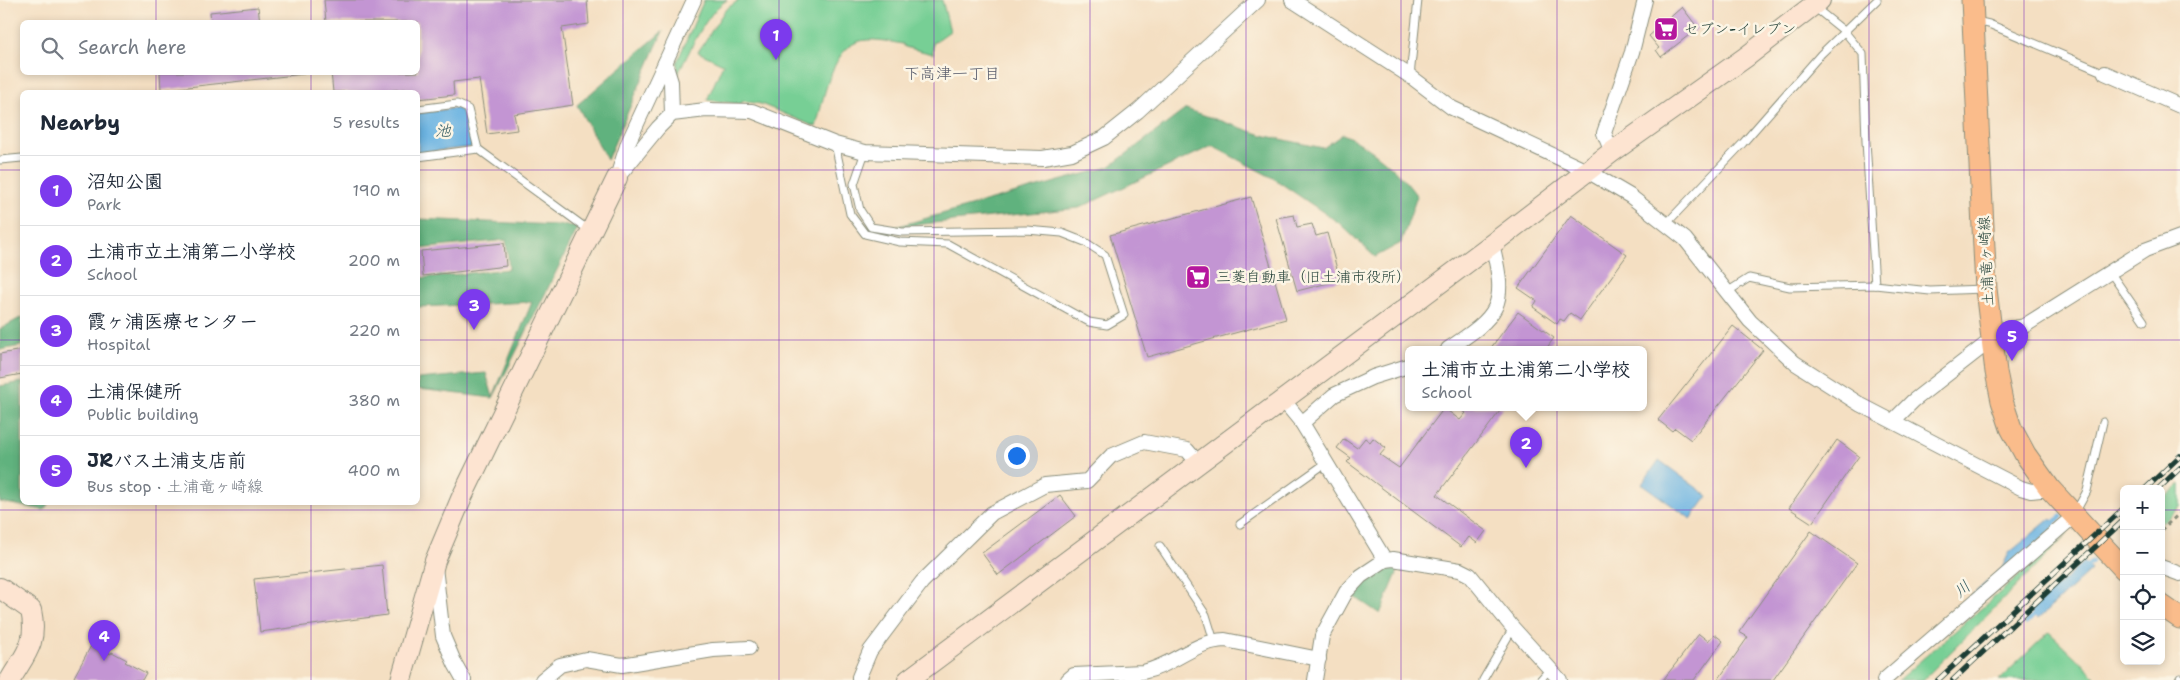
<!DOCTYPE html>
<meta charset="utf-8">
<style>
body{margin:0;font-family:"Shantell Sans","Klee One",sans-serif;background:#f6f6f7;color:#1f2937}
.controls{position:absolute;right:15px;bottom:15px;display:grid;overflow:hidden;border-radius:8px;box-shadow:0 2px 8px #0003}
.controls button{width:45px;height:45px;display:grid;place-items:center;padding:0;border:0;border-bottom:1px solid #e0e1e3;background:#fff;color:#1f2937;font:25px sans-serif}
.you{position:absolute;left:1016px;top:455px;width:18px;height:18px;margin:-12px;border:4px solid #fff;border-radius:50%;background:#1a73e8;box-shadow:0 0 0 8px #1a73e833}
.badge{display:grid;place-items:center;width:32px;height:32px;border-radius:50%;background:#7c3aed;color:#fff;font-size:16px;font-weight:700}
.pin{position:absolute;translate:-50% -41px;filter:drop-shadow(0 1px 2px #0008)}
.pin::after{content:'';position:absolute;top:26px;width:18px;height:15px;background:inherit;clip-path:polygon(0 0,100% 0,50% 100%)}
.popup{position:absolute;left:1405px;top:346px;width:242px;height:65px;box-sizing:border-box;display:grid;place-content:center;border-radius:8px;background:#fff;filter:drop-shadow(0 1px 4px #0005);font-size:16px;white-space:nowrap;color:#747a83}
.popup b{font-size:19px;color:#1f2937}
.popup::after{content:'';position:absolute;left:50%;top:100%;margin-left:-10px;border:10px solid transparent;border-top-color:#fff}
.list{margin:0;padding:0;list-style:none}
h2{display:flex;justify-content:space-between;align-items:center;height:65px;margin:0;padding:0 20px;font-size:21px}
h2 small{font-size:16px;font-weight:400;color:#747a83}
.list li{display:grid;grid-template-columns:32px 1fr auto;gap:15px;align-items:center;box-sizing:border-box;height:70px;padding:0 20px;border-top:1px solid #e0e1e3}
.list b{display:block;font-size:19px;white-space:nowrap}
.list p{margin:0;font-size:16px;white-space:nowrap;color:#747a83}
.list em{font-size:16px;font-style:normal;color:#747a83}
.icon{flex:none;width:28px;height:28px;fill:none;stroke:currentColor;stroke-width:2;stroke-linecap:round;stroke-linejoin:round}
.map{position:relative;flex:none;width:2180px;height:680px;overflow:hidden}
.search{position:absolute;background:#fff;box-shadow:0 2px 8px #0003;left:20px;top:20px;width:400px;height:55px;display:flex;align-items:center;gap:12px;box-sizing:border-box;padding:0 18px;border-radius:8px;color:#747a83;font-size:19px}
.panel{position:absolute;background:#fff;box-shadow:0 2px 8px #0003;left:20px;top:90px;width:400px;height:415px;border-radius:8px}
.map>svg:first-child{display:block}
.green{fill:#77cf95;stroke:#4b8664}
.forest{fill:#61b27e;stroke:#407859;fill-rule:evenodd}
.water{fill:#6ab3e2;stroke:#44788b}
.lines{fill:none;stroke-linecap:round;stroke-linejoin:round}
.stream{stroke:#6ab3e2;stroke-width:5}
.building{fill:#c395d3}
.lane-casing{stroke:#8a8e7b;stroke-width:9}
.street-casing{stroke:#8a8e7b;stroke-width:16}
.secondary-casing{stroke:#8a8e7b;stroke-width:22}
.primary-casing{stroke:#8a8e7b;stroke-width:23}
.path{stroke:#8a8e7b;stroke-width:3;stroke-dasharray:4 4;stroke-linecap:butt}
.lane{stroke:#fff;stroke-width:7}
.street{stroke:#fff;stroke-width:14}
.secondary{stroke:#fde4d1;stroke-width:20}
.primary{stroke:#fabc8b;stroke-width:21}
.rail-casing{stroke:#1f3d34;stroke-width:5.5}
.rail{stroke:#fcf5e5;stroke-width:4;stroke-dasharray:11;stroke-linecap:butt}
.grid{fill:none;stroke:#7b2cbf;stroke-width:1;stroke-opacity:0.55}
.labels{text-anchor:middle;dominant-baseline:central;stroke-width:5;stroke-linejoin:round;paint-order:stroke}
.poi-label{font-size:15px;fill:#1f3d34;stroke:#fcf5e5;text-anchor:start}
.street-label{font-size:15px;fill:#1f3d34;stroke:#fcf5e5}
.neighbourhood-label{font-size:16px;fill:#585c6c;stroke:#fcf5e5}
.water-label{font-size:16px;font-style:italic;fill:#325a60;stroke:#fcf5e5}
</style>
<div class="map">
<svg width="2180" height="680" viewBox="0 0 2180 680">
<rect width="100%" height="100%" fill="#fcf5e5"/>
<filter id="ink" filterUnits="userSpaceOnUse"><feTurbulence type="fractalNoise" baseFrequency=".02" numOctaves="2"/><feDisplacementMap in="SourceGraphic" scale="10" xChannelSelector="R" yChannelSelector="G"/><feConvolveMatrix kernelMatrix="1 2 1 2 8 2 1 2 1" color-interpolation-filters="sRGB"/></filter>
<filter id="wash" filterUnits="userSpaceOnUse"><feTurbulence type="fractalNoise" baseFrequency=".0096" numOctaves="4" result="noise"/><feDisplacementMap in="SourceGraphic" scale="20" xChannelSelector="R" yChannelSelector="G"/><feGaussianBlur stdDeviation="1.12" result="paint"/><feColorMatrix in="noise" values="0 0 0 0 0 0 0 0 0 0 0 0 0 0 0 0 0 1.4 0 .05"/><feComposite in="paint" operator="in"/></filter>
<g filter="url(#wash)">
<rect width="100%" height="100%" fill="#f4dfc2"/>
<!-- green -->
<g class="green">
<path d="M 704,0 L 727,0 C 706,12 689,53 678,74 L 677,62 Z"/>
<path d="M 739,0 L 942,0 L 950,31 L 933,43 L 933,54 L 905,47 L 903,44 C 889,42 871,37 857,42 C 830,53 823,102 816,127 L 761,104 L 743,101 L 741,104 L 707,100 L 723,64 L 698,52 L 725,10 Z"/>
<polygon points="2180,484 2180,507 2161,524 2161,501"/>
<polygon points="2068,534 1923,680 1898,680"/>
<polygon points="2049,632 2095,676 2092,680 1999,680"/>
</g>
<!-- forest -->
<g class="forest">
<polygon points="663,31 607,160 577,105"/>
<path d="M 1186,109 L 1262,135 L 1323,148 L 1343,134 C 1373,148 1397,169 1417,196 L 1401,243 L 1375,257 L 1339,223 L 1273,178 L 1212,146 L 1079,208 L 895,227 L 1109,167 Z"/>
<path d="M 418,219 L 579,226 L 493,398 L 418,389 L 418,379 L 486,373 L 493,397 L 532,302 L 418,307 ZM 506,240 L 509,269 L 420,278 L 418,249 Z"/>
<polygon points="22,317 21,346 0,350 0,329"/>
<polygon points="22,382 22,502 49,503 44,510 0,502 0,386"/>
<polygon points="1385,566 1394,566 1398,571 1380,614 1352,595 1364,581"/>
</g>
<!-- water -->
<g class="water">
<polygon points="456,108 465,113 474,147 418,153 418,113"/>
<polygon points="1659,460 1708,496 1691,519 1642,484"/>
<polygon points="2051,518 2057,526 1879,680 2002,568 2009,553"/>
<polygon points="2084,562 2091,570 2038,619 2030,611"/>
</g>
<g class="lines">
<!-- stream -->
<g class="stream">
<polyline points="2050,525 2061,517"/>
<polyline points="2083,570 2092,562"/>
<polyline points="2026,623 2038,611"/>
</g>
</g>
<g id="blocks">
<!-- building -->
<g class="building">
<polygon points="324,0 587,0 589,24 562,28 573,105 514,114 517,130 487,134 479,79 453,82 454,95 418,99 418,92 405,92 405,89 375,92 333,92 331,72 418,72 418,22 326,22"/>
<polygon points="258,7 260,22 211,22 210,12"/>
<polygon points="1682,7 1698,28 1661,57 1656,50 1659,48 1649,36"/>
<polygon points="160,72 304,72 304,74 161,90"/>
<polygon points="1251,197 1286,319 1147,357 1110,235"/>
<polygon points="1294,215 1297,227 1312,224 1316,236 1327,233 1340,280 1297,291 1276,218"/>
<polygon points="1571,215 1627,255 1580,320 1570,313 1564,321 1560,319 1557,324 1533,307 1537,301 1518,288"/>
<polygon points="504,243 506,266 423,276 421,251"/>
<polygon points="1518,312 1554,338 1546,349 1490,349"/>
<polygon points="1733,326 1763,350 1691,440 1675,428 1672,431 1658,420"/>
<polygon points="22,350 22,374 0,378 0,354"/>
<polygon points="1457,407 1503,407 1437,495 1486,531 1477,543 1469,537 1461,547 1347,462 1351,458 1337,448 1344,439 1357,448 1365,438 1370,442 1373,438 1386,448 1380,455 1399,468 1444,408 1460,420 1466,413"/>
<polygon points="1837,440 1859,456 1812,523 1789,508"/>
<polygon points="1060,495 1076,516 998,575 982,553"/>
<polygon points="1811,531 1857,563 1773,680 1718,680 1748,637 1739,632"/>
<polygon points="382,565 387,615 260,632 254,579"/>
<polygon points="1699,634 1708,641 1714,634 1723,641 1694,680 1663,680"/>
<polygon points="92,644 111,654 112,652 127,660 125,662 146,673 142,680 79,680 74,677"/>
</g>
</g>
</g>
<g filter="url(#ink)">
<use href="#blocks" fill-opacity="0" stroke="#8a8e7b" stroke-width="1"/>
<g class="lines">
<defs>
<g id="lane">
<polyline points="1813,6 1844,31 1863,54 1866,141 1875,285"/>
<polyline points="1976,21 1989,24 2105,73"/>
<polyline points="1410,76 1418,0"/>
<polyline points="418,109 457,104 468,109 478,149 590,231"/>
<polyline points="835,144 850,214 865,234 900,242 948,244 1089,322 1107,325 1124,315 1105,255 1085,242 1062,233 1027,230 902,232 871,227 860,210 854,184 865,152"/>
<polyline points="418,157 478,149"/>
<polyline points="0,160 22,158"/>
<polyline points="1666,224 1743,143 1821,54 1877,0"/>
<polyline points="2110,272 2144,321"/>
<polyline points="1727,292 1749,278 1790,287 1875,285 1930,291 1984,289"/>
<polyline points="2075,513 2087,491 2103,422"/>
<polyline points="1240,524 1326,463"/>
<polyline points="1160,546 1206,615 1214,641"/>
<polyline points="1483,680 1513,628"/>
<polyline points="1540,680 1550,669"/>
<polyline points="2179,680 2180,678"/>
</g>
<g id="street">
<polyline points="1292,0 1410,76 1452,108 1589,172 1630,196 1685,239 1750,321 1795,363 1861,405 2021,488 2031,491 2050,489"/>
<polyline points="665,63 671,82 672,114"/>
<polyline points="2105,73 2180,106"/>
<polyline points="1612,152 1604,133 1632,52 1645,0"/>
<polyline points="619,171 628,143 694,0"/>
<polyline points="617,178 658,128 672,114 706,110 752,111 835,144 865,152 1043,158 1072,153 1104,138 1138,111 1258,0"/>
<path d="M 1448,349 C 1499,315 1508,307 1492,244"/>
<polyline points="1284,401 1302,423 1385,560"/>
<polyline points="1893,421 1913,401 2004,330 2024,326 2145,250 2180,237"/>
<polyline points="1302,423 1334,395 1373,377 1408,366"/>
<polyline points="435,567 443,636 455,664 464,680"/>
<polyline points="2161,567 2180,574"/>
<polyline points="542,680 560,665 586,659 622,665 713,650 749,648"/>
<polyline points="859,680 859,677 870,651 922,582 992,513 1045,485 1087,481 1111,456 1144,442 1187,450 1199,464"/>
<path d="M 1068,680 L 1074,675 L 1143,672 C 1173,666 1194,641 1225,640 L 1319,659"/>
<polyline points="1315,680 1322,636 1346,592 1361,576 1385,560 1393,559 1460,570 1470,575 1513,628 1560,680"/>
<polyline points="1884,680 2074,516"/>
</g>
<g id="secondary">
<path d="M 0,588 L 31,610 C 38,643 26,653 10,680"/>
<polyline points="401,680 435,561 461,499 617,178"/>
<polyline points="908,680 1492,244 1612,152 1746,57 1820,0"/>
</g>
<g id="primary">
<polyline points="1972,0 1986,289 1996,372 2002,401 2011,428 2025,454 2050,489 2124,569"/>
<polyline points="2161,605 2180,618"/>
</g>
</defs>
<!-- lane casing -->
<use href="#lane" class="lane-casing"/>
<!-- street casing -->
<use href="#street" class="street-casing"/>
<!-- secondary casing -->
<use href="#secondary" class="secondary-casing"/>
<!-- primary casing -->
<use href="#primary" class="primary-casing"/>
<!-- path -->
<polyline class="path" points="2161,530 2180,513"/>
<!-- lane -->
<use href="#lane" class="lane"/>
<!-- street -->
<use href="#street" class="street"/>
<!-- secondary -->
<use href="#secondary" class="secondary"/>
<!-- primary -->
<use href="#primary" class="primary"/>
<defs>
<g id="rail">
<polyline points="2145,489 2180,456"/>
<polyline points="2158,489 2180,468"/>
<polyline points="1938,680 2124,508"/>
<polyline points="1953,680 2124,520"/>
</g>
</defs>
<!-- rail casing -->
<use href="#rail" class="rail-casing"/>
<!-- rail -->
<use href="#rail" class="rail"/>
</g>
</g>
<!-- grid -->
<path class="grid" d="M 156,0 L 156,22M 311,0 L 311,22M 467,0 L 467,680M 623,0 L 623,680M 779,0 L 779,680M 934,0 L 934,680M 1090,0 L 1090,680M 1246,0 L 1246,680M 1401,0 L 1401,680M 1557,0 L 1557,680M 1713,0 L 1713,680M 1869,0 L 1869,680M 2024,0 L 2024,680M 156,72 L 156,92M 311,72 L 311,92M 0,170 L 22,170M 418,170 L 2180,170M 0,340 L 22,340M 418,340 L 2180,340M 156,502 L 156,680M 311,502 L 311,680M 0,510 L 2124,510M 2161,510 L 2180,510"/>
<!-- icons -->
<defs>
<symbol id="supermarket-square" viewBox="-11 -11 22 22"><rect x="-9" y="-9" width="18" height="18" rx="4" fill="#b5179e" stroke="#fcf5e5"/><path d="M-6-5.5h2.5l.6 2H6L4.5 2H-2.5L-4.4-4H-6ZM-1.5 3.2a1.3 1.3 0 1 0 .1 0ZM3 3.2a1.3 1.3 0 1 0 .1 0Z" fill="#fff"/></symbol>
</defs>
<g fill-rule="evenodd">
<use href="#supermarket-square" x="1652" y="15" width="28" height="28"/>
<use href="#supermarket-square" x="1184" y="263" width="28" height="28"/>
</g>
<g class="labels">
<!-- poi labels -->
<g class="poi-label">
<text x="1684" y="29">セブン-イレブン</text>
<text x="1216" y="277">三菱自動車（旧土浦市役所）</text>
</g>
<!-- street labels -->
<g class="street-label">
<text transform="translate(1986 261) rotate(-93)">土浦竜ヶ崎線</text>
</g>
<!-- neighbourhood labels -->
<g class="neighbourhood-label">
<text x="952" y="73">下高津一丁目</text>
</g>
<!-- water labels -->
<g class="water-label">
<text x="443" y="130">池</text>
<text transform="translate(1962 589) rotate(-42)">川</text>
</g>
</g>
</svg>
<div class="controls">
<button>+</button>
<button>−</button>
<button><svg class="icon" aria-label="locate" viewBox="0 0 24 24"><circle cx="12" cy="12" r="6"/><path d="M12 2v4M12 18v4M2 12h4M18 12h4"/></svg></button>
<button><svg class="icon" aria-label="layers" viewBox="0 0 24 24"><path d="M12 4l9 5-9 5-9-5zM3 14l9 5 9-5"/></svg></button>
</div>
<div class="you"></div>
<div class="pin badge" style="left:776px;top:60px">1</div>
<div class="pin badge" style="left:1526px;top:468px">2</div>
<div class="popup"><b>土浦市立土浦第二小学校</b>School</div>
<div class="pin badge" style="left:474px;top:330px">3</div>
<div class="pin badge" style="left:104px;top:661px">4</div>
<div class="pin badge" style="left:2012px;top:361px">5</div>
<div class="search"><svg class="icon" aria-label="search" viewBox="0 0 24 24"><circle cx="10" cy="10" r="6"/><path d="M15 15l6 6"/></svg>Search here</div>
<section class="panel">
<h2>Nearby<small>5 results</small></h2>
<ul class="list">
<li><span class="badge">1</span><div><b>沼知公園</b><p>Park</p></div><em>190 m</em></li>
<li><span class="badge">2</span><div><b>土浦市立土浦第二小学校</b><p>School</p></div><em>200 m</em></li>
<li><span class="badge">3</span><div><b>霞ヶ浦医療センター</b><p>Hospital</p></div><em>220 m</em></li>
<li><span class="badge">4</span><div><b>土浦保健所</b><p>Public building</p></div><em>380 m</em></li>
<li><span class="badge">5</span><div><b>JRバス土浦支店前</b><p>Bus stop · 土浦竜ヶ崎線</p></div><em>400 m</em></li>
</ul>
</section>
</div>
